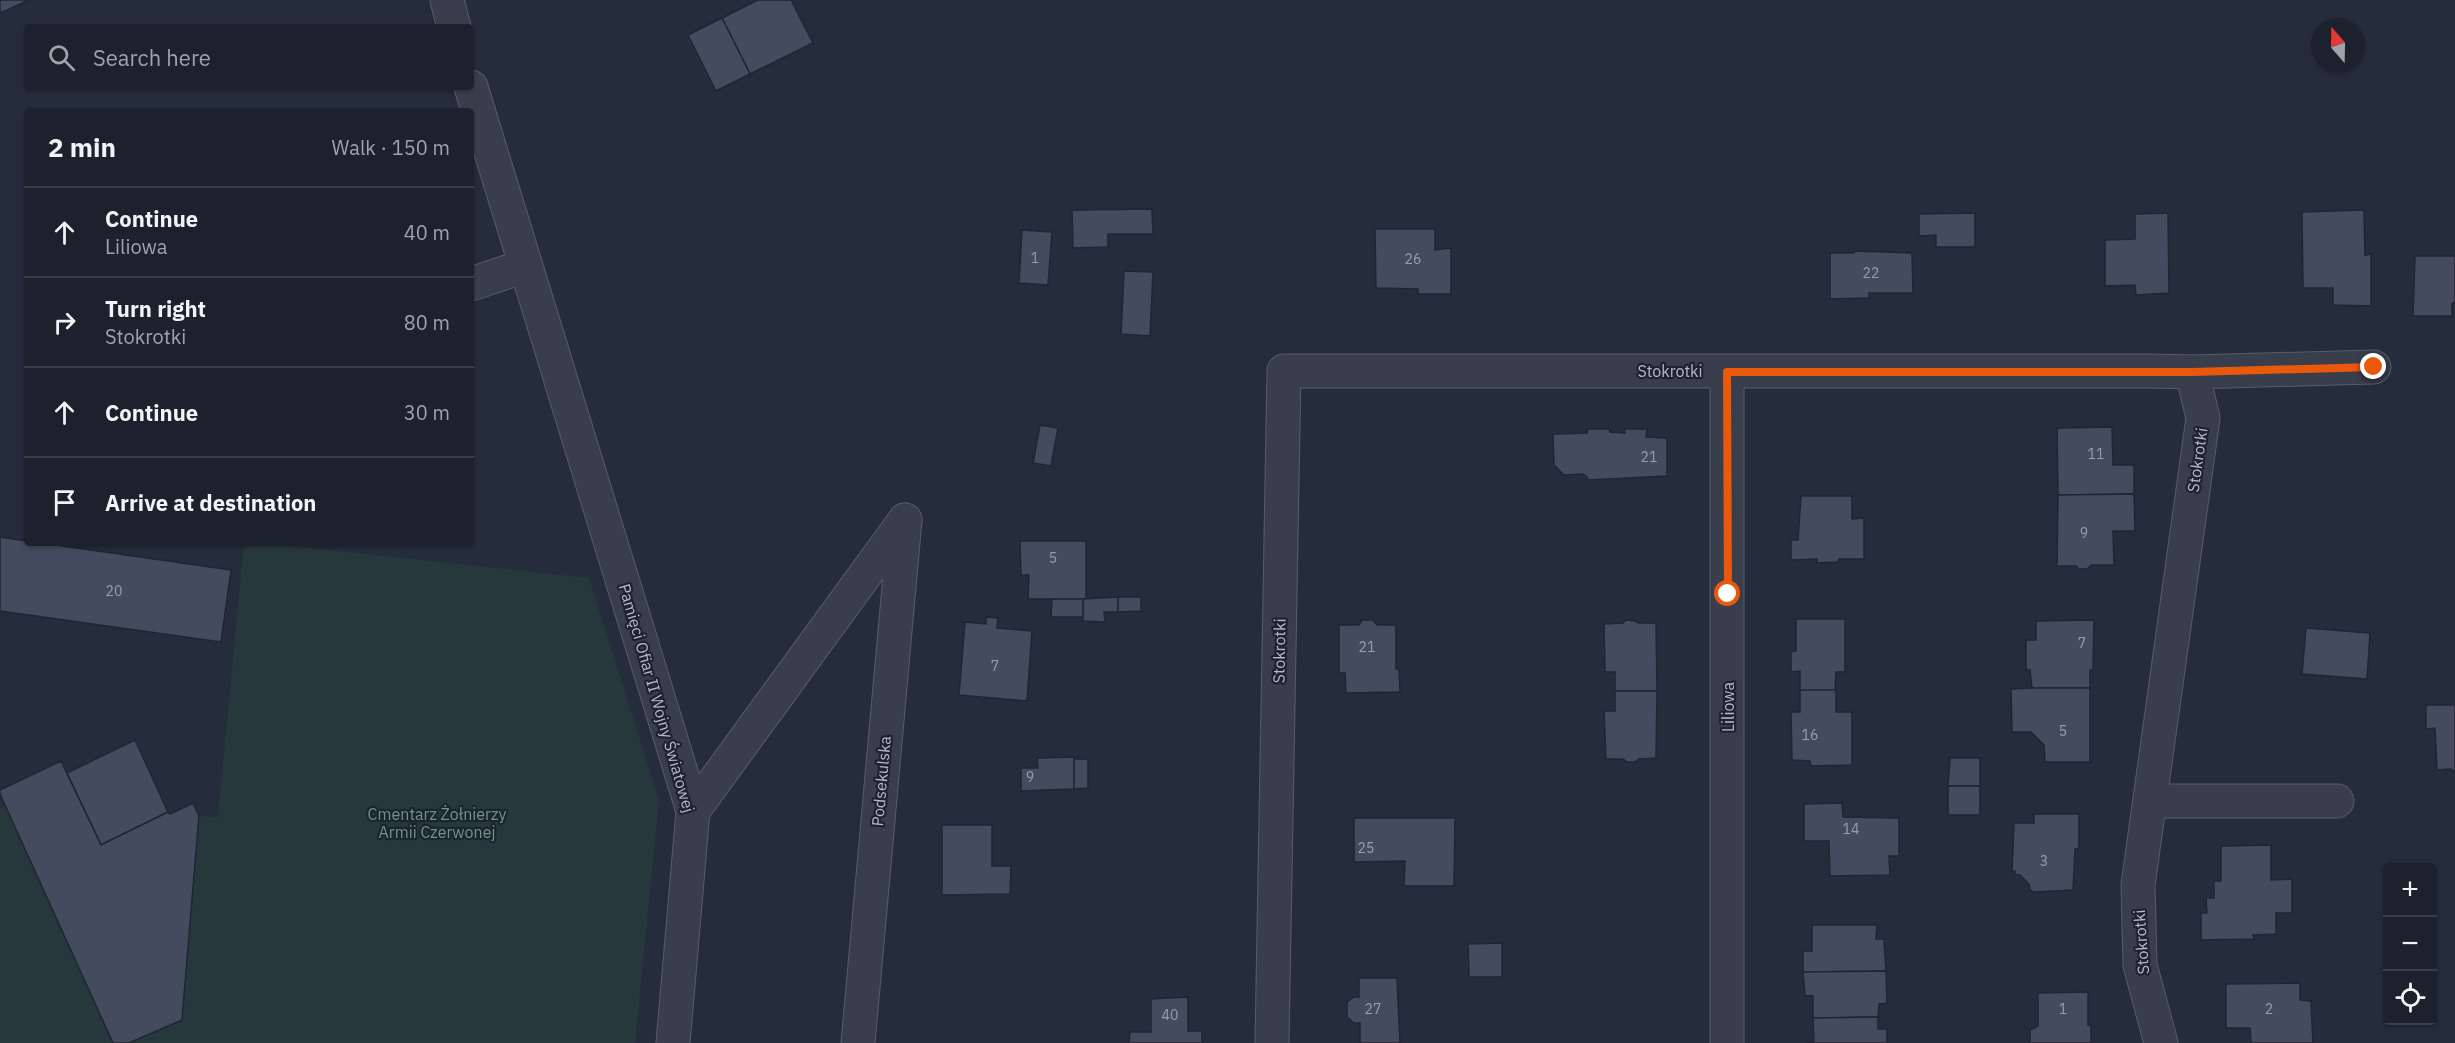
<!DOCTYPE html>
<meta charset="utf-8">
<style>
body{margin:0;font-family:"IBM Plex Sans",sans-serif;background:#292e39;color:#f1f3f6}
.controls{position:absolute;right:18px;bottom:18px;display:grid;overflow:hidden;border-radius:6px;box-shadow:0 2px 4px #0004}
.controls button{width:54px;height:54px;display:grid;place-items:center;padding:0;border:0;border-bottom:2px solid #3a3e49;background:#1c212d;color:#f1f3f6;font:30px sans-serif}
.compass{position:absolute;left:2311px;top:18px;width:54px;height:54px;border-radius:50%;background:#1c212d;box-shadow:0 2px 4px #0004;rotate:340deg}
.stop{position:absolute;width:18px;height:18px;margin:-14px;border:4px solid #ea580c;border-radius:50%;background:#fff}
.stop.end{background:#ea580c;border-color:#fff;box-shadow:0 2px 6px #0008}
.list{margin:0;padding:0;list-style:none}
h2{display:flex;justify-content:space-between;align-items:center;height:78px;margin:0;padding:0 24px;font-size:26px}
h2 small{font-size:20px;font-weight:400;color:#a0a3aa}
.list li{display:grid;grid-template-columns:39px 1fr auto;gap:18px;align-items:center;box-sizing:border-box;height:90px;padding:0 24px;border-top:2px solid #3a3e49}
.list b{display:block;font-size:22px;white-space:nowrap}
.list p{margin:0;font-size:20px;white-space:nowrap;color:#a0a3aa}
.list em{font-size:20px;font-style:normal;color:#a0a3aa}
.icon{flex:none;width:33px;height:33px;fill:none;stroke:currentColor;stroke-width:2;stroke-linecap:round;stroke-linejoin:round}
.map{position:relative;flex:none;width:2455px;height:1043px;overflow:hidden}
.search{position:absolute;background:#1c212d;box-shadow:0 2px 4px #0004;left:24px;top:24px;width:450px;height:66px;display:flex;align-items:center;gap:15px;box-sizing:border-box;padding:0 21px;border-radius:6px;color:#a0a3aa;font-size:22px}
.panel{position:absolute;background:#1c212d;box-shadow:0 2px 4px #0004;left:24px;top:108px;width:450px;height:438px;border-radius:6px}
.map>svg:first-child{display:block}
.green{fill:#27383d}
.building{fill:#444b5e;stroke:#202534;stroke-width:1.5}
.lines{fill:none;stroke-linecap:round;stroke-linejoin:round}
.minor-casing{stroke:#575c6b;stroke-width:35}
.minor{stroke:#393e4d;stroke-width:33}
.route{stroke:#ea580c;stroke-width:8}
.labels{text-anchor:middle;dominant-baseline:central;stroke-width:4.5;stroke-linejoin:round;paint-order:stroke}
.number-label{font-size:14px;fill:#999eae}
.street-label{font-size:16px;fill:#b5b9c8;stroke:#1e2332}
.park-label{font-size:16px;fill:#6d987d;stroke:#1e2332}
</style>
<div class="map">
<svg width="2455" height="1043" viewBox="0 0 2455 1043">
<rect width="100%" height="100%" fill="#252c3c"/>
<!-- green -->
<g class="green">
<polygon points="244,543 262,543 589,578 659,800 635,1043 129,1043 182,1019 199,816 218,817"/>
<polygon points="5,806 113,1043 0,1043 0,808"/>
</g>
<!-- building -->
<g class="building">
<polygon points="0,0 29,0 0,13"/>
<polygon points="758,0 791,0 813,43 750,74 722,18"/>
<polygon points="722,18 750,74 716,91 688,35"/>
<polygon points="1152,209 1153,234 1108,234 1108,247 1073,248 1072,210"/>
<polygon points="2364,210 2365,255 2371,254 2371,306 2333,305 2333,288 2303,288 2302,212"/>
<polygon points="1975,213 1975,247 1936,247 1936,235 1919,236 1919,214"/>
<polygon points="2168,213 2169,293 2136,295 2135,285 2105,286 2105,240 2135,239 2135,214"/>
<polygon points="1375,229 1435,229 1435,250 1451,248 1451,294 1418,294 1418,289 1376,288"/>
<polygon points="1022,230 1052,232 1048,285 1019,283"/>
<polygon points="1854,251 1912,253 1913,293 1869,293 1869,298 1830,299 1830,253 1854,253"/>
<polygon points="2415,256 2455,256 2455,303 2452,303 2452,316 2413,316"/>
<polygon points="1124,271 1153,272 1150,336 1121,334"/>
<polygon points="1040,425 1058,428 1051,466 1033,463"/>
<polygon points="2112,427 2113,465 2134,465 2134,494 2058,495 2057,428"/>
<polygon points="1588,429 1609,429 1610,432 1625,433 1624,429 1647,429 1646,437 1667,438 1667,476 1588,480 1587,477 1583,474 1564,475 1554,465 1553,434 1587,433"/>
<polygon points="2134,494 2135,531 2113,531 2114,565 2091,565 2087,569 2079,569 2076,566 2057,566 2058,495"/>
<polygon points="1801,496 1852,496 1852,519 1864,518 1864,559 1839,559 1838,562 1817,563 1817,559 1791,560 1791,540 1798,540"/>
<polygon points="0,537 27,541 27,543 42,543 231,570 221,642 0,611"/>
<polygon points="1020,541 1086,541 1086,599 1028,599 1029,575 1021,575"/>
<polygon points="1118,597 1118,612 1104,612 1105,622 1083,621 1083,599"/>
<polygon points="1118,597 1141,597 1141,611 1118,612"/>
<polygon points="1052,599 1083,599 1083,617 1051,617"/>
<polygon points="986,617 998,618 997,628 1032,631 1027,701 959,695 965,622 986,624"/>
<polygon points="1796,619 1845,619 1845,672 1836,672 1835,690 1800,691 1800,671 1791,672 1791,652 1796,651"/>
<polygon points="1362,620 1373,620 1377,625 1396,625 1396,669 1399,669 1400,692 1346,693 1345,673 1339,673 1339,625 1359,625"/>
<polygon points="1626,620 1635,621 1638,623 1656,623 1657,691 1615,691 1615,672 1605,672 1604,624 1623,623"/>
<polygon points="2094,620 2093,670 2090,670 2090,688 2032,688 2030,670 2026,670 2026,640 2036,640 2036,621"/>
<polygon points="2306,628 2370,633 2367,679 2302,674"/>
<polygon points="2032,688 2090,688 2090,762 2045,762 2044,745 2031,732 2012,732 2011,689"/>
<polygon points="1800,690 1836,690 1836,712 1852,712 1852,765 1811,766 1810,761 1792,760 1791,712 1800,712"/>
<polygon points="1615,691 1657,691 1656,758 1639,759 1635,762 1627,762 1623,759 1606,759 1604,711 1615,711"/>
<polygon points="2426,705 2455,705 2455,772 2451,769 2437,770 2435,728 2426,729"/>
<polygon points="135,740 168,812 101,845 67,773"/>
<polygon points="1074,757 1074,789 1021,791 1021,768 1038,768 1037,758"/>
<polygon points="1950,758 1980,758 1980,786 1948,786"/>
<polygon points="1074,759 1088,759 1088,788 1074,789"/>
<polygon points="61,761 101,845 168,812 170,814 193,803 199,816 182,1020 129,1043 113,1043 0,794 0,790"/>
<rect x="1948" y="786" width="32" height="29"/>
<polygon points="1842,803 1843,817 1899,818 1899,856 1889,856 1890,875 1830,876 1829,841 1804,841 1804,804"/>
<polygon points="2034,814 2079,814 2079,848 2075,849 2073,890 2034,892 2030,890 2029,884 2020,875 2015,875 2015,871 2012,871 2014,823 2034,823"/>
<polygon points="1354,818 1455,818 1454,886 1404,886 1405,861 1354,862"/>
<polygon points="942,825 992,825 992,866 1011,866 1010,894 942,895"/>
<polygon points="2271,845 2271,880 2292,879 2292,913 2276,913 2276,934 2253,935 2254,939 2201,940 2201,913 2207,913 2206,898 2214,898 2214,881 2221,881 2221,846"/>
<polygon points="1812,925 1877,925 1876,939 1884,939 1886,971 1803,972 1803,951 1812,951"/>
<polygon points="1502,943 1502,977 1469,977 1468,944"/>
<polygon points="1886,971 1887,1003 1879,1004 1878,1017 1813,1018 1813,996 1805,996 1803,972"/>
<polygon points="1359,978 1397,978 1400,1043 1360,1043 1360,1023 1354,1023 1347,1017 1347,1002 1354,997 1359,997"/>
<polygon points="2300,983 2300,1000 2311,1001 2313,1043 2251,1043 2250,1028 2226,1028 2226,984"/>
<polygon points="2088,992 2088,1025 2091,1026 2091,1043 2030,1043 2030,1030 2038,1026 2038,993"/>
<polygon points="1188,997 1188,1031 1202,1031 1202,1043 1129,1043 1130,1032 1151,1032 1151,999"/>
<polygon points="1878,1017 1878,1029 1887,1029 1887,1043 1805,1043 1814,1042 1813,1018"/>
</g>
<g class="lines">
<defs>
<g id="minor">
<polyline points="447,0 454,27"/>
<polyline points="471,87 693,811 673,1043"/>
<polyline points="471,284 525,266"/>
<polyline points="2192,372 2374,367"/>
<polyline points="2150,801 2337,801"/>
<polyline points="693,811 905,520"/>
<polyline points="858,1043 905,520"/>
<polyline points="1272,1043 1284,371 2148,371 2192,372 2203,418 2138,885 2140,965 2161,1043"/>
<polyline points="1727,1043 1727,372"/>
</g>
</defs>
<!-- minor casing -->
<use href="#minor" class="minor-casing"/>
<!-- minor -->
<use href="#minor" class="minor"/>
</g>
<g class="lines">
<!-- route -->
<polyline class="route" points="1728,594 1727,372 2192,372 2374,367"/>
</g>
<g class="labels">
<!-- number labels -->
<g class="number-label">
<text x="1035" y="258">1</text>
<text x="1413" y="259">26</text>
<text x="1871" y="273">22</text>
<text x="2096" y="454">11</text>
<text x="1649" y="457">21</text>
<text x="2084" y="533">9</text>
<text x="1053" y="558">5</text>
<text x="114" y="591">20</text>
<text x="2082" y="643">7</text>
<text x="1367" y="647">21</text>
<text x="995" y="666">7</text>
<text x="2063" y="731">5</text>
<text x="1810" y="735">16</text>
<text x="1030" y="777">9</text>
<text x="1851" y="829">14</text>
<text x="1366" y="848">25</text>
<text x="2044" y="861">3</text>
<text x="1373" y="1009">27</text>
<text x="2063" y="1009">1</text>
<text x="2269" y="1009">2</text>
<text x="1170" y="1015">40</text>
</g>
<!-- street labels -->
<g class="street-label">
<text x="1670" y="371">Stokrotki</text>
<text transform="translate(2197 460) rotate(-82)">Stokrotki</text>
<text transform="translate(1279 651) rotate(-89)">Stokrotki</text>
<text transform="translate(657 698) rotate(74)">Pamięci Ofiar II Wojny Światowej</text>
<text transform="translate(1728 707) rotate(-90)">Liliowa</text>
<text transform="translate(881 781) rotate(-85)">Podsekulska</text>
<text transform="translate(2141 942) rotate(-94)">Stokrotki</text>
</g>
<!-- park labels -->
<g class="park-label">
<text x="437" y="814">Cmentarz Żołnierzy<tspan x="437" dy="18">Armii Czerwonej</tspan></text>
</g>
</g>
</svg>
<div class="controls">
<button>+</button>
<button>−</button>
<button><svg class="icon" aria-label="locate" viewBox="0 0 24 24"><circle cx="12" cy="12" r="6"/><path d="M12 2v4M12 18v4M2 12h4M18 12h4"/></svg></button>
</div>
<svg class="compass" viewBox="-18 -18 36 36"><path d="M0-13l5 13h-10z" fill="#e53935"/><path d="M0 13l5-13h-10z" fill="#a0a3aa"/></svg>
<div class="stop" style="left:1728px;top:594px"></div>
<div class="stop end" style="left:2374px;top:367px"></div>
<div class="search"><svg class="icon" aria-label="search" viewBox="0 0 24 24"><circle cx="10" cy="10" r="6"/><path d="M15 15l6 6"/></svg>Search here</div>
<section class="panel">
<h2>2 min<small>Walk · 150 m</small></h2>
<ul class="list">
<li><svg class="icon" aria-label="ahead" viewBox="0 0 24 24"><path d="M12 20V5M6 11l6-6 6 6"/></svg><div><b>Continue</b><p>Liliowa</p></div><em>40 m</em></li>
<li><svg class="icon" aria-label="right" viewBox="0 0 24 24"><path d="M7 20v-9h11M14 6l5 5-5 5"/></svg><div><b>Turn right</b><p>Stokrotki</p></div><em>80 m</em></li>
<li><svg class="icon" aria-label="ahead" viewBox="0 0 24 24"><path d="M12 20V5M6 11l6-6 6 6"/></svg><div><b>Continue</b></div><em>30 m</em></li>
<li><svg class="icon" aria-label="arrive" viewBox="0 0 24 24"><path d="M6 21V4h12l-3 4 3 4H6"/></svg><div><b>Arrive at destination</b></div></li>
</ul>
</section>
</div>
